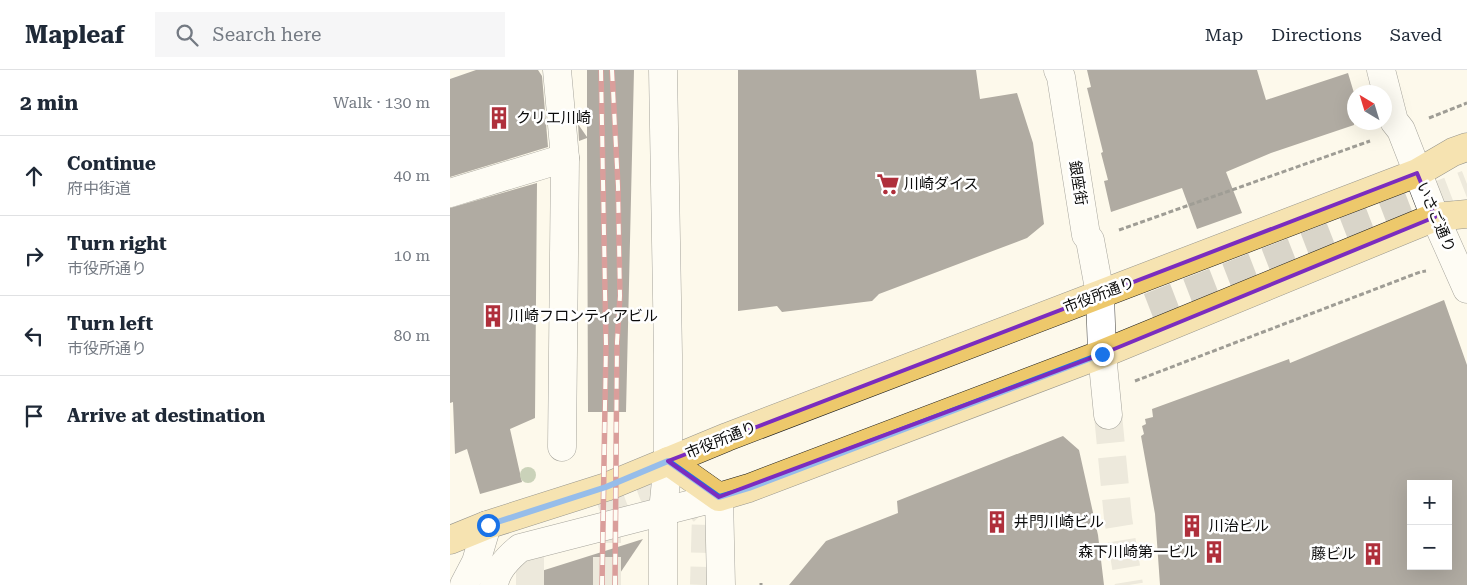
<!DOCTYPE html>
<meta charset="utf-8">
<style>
body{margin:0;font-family:"Roboto Serif","Noto Sans JP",serif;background:#f6f6f7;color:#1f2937}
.controls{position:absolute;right:15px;bottom:15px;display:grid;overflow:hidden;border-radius:0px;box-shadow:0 5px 20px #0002}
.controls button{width:45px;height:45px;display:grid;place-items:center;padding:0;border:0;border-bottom:1px solid #e0e1e3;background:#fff;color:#1f2937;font:25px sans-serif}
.compass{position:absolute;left:897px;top:15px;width:45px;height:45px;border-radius:50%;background:#fff;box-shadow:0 5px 20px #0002;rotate:322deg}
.stop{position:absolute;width:15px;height:15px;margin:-11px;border:4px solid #1a73e8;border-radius:50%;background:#fff}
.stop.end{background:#1a73e8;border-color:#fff;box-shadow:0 1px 5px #0008}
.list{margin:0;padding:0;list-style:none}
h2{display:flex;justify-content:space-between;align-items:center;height:65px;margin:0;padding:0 20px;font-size:21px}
h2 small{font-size:16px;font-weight:400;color:#747a83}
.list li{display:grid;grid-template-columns:32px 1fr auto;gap:15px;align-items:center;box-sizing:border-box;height:80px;padding:0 20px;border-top:1px solid #e0e1e3}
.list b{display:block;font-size:19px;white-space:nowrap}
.list p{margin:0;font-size:16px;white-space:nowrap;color:#747a83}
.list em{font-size:16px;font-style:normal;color:#747a83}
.icon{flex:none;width:28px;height:28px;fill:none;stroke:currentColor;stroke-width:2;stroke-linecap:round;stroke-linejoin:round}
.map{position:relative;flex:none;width:1017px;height:515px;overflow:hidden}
header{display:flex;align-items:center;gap:30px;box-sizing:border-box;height:70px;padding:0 25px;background:#fff;border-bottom:1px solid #e0e1e3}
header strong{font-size:24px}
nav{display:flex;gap:28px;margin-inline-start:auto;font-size:18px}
.search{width:350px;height:45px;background:#f6f6f7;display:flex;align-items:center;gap:12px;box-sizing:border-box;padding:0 18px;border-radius:0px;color:#747a83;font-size:19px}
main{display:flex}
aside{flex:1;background:#fff}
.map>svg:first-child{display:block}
.building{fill:#534c49;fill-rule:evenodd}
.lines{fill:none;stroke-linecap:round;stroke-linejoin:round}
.minor-tunnel{stroke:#d9d5c9;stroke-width:28;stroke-dasharray:28 14;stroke-linecap:butt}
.minor-casing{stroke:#3e3e3e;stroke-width:29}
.major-casing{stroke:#1c1c1c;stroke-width:29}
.path{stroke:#2d2d2d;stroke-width:3;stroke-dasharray:5 2.5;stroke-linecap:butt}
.minor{stroke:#fff;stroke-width:28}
.major{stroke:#edc86b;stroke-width:28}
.rail-casing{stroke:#af2f3b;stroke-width:5.5}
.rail{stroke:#fff;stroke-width:4;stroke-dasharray:11;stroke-linecap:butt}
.tree{fill:#8da37c}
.route{stroke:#1a73e8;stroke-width:6}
.marked{fill:none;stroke:#7b2cbf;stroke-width:4;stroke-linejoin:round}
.labels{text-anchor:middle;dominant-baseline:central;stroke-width:5;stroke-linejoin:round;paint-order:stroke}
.poi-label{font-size:15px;fill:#0b0b0b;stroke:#fff;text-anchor:start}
.street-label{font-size:15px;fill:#0b0b0b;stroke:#fff}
</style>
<header>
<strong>Mapleaf</strong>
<div class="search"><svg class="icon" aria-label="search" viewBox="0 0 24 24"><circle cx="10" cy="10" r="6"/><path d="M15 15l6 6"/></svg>Search here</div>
<nav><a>Map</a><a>Directions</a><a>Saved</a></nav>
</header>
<main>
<aside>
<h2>2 min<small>Walk · 130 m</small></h2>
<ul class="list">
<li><svg class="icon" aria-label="ahead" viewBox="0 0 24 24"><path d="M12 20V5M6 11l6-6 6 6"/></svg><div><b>Continue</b><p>府中街道</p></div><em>40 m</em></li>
<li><svg class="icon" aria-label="right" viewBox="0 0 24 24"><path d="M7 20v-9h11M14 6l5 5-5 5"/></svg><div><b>Turn right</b><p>市役所通り</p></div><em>10 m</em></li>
<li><svg class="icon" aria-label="left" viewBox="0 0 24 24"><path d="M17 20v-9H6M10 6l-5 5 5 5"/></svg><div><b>Turn left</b><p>市役所通り</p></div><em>80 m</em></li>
<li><svg class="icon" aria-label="arrive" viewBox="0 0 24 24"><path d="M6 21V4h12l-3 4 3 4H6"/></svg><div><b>Arrive at destination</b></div></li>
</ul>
</aside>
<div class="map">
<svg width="1017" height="515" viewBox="0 0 1017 515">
<rect width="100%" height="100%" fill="#fdf9eb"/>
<!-- building -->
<g class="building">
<polygon points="26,0 88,0 92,6 98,77 0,107 0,9"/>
<polygon points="137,0 184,0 176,342 138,342 137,68 129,71 128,54 137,67"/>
<polygon points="288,0 526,0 530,29 567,23 583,73 594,154 577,168 429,224 422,231 332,242 327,236 288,241"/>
<polygon points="637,0 807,0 816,30 898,3 904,23 904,55 821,83 776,102 792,143 747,159 732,118 661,142 654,111 658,110 651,83 653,82 637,18 641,17"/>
<polygon points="87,113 85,348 60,359 72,412 30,424 17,379 5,384 3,332 0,333 0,138"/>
<path d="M 994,230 L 1017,295 L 1017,515 L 710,515 L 705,444 L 691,366 L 694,364 L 692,356 L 696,354 L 695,349 L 703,347 L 702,339 L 839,289 L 840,293 ZM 961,414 L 998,414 L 998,496 L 961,496 Z"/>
<polygon points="613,366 629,380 648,465 654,515 339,515 376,471 448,443 447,431"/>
<polygon points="193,469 162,515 66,515 66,509"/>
</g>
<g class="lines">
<!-- minor-tunnel -->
<g class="minor-tunnel">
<polyline points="699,237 1017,114"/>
<polyline points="658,345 668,448 679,515"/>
<polyline points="234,422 256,444 254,515"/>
<polyline points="152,447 230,418"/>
<polyline points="80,515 80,477"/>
<polyline points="157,515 157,445"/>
</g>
<defs>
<g id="minor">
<polyline points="107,0 115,88 112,377"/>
<polyline points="608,0 611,7 636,165 640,170 650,224 652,284 658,345"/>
<polyline points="931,0 944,51 951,60 985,147 1017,219"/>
<polyline points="0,123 115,88"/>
<polyline points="14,515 26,492 37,455"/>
<path d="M 44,515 C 46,500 59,487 70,478 L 269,427 L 271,515"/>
<polyline points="213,515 213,441 218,391 218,284 213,0"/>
</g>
<g id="major">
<polyline points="218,391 269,427 299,418 652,284 985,147 1017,144"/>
<polyline points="0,470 37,455 156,417 277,367 967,103 1003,82 1017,77"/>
</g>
</defs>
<!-- minor casing -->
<use href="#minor" class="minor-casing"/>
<!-- major casing -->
<use href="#major" class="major-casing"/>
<!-- path -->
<g class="path">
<polyline points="979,48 1017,33"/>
<polyline points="669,160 920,71"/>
<polyline points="685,311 970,202 976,201"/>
<polyline points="311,513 311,515"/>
</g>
<!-- minor -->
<use href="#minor" class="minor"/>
<!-- major -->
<use href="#major" class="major"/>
<defs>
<g id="rail">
<polyline points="151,0 156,275 152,515"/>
<polyline points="162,0 168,116 170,226 167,272 165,515"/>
</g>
</defs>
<!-- rail casing -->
<use href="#rail" class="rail-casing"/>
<!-- rail -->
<use href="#rail" class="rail"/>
</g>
<!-- trees -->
<circle class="tree" cx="78" cy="405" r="8"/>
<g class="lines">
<!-- route -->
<polyline class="route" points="38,455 156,417 218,391 269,427 299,418 652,284"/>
</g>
<!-- marked area -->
<path d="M0 0H1017V515H0ZM 967,103 L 985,147 L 652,284 L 269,427 L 218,391 Z" fill="#fdf9eb" fill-opacity=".55" fill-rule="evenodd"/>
<path class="marked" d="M 967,103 L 985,147 L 652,284 L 269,427 L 218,391 Z"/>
<!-- icons -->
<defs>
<symbol id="building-bare" viewBox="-9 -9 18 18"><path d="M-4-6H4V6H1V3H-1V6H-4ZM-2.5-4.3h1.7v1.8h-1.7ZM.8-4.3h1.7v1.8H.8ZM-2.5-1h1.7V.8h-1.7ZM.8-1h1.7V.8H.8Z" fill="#af2f3b" stroke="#fff" stroke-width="2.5" paint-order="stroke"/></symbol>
<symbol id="supermarket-bare" viewBox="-9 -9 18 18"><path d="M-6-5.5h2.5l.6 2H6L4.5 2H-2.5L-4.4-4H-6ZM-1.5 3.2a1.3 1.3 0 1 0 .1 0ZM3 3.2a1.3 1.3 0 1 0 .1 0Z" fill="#af2f3b" stroke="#fff" stroke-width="2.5" paint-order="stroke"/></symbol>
</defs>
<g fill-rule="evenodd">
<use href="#building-bare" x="33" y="32" width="32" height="32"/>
<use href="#supermarket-bare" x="422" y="98" width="32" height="32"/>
<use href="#building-bare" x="27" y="230" width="32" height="32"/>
<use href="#building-bare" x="531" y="436" width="32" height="32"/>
<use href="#building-bare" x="726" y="440" width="32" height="32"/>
<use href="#building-bare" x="748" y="466" width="32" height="32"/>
<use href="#building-bare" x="907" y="468" width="32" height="32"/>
</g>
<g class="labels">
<!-- poi labels -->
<g class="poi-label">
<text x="66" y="48">クリエ川崎</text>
<text x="454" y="114">川崎ダイス</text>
<text x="59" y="246">川崎フロンティアビル</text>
<text x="564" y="452">井門川崎ビル</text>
<text x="759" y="456">川治ビル</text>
<text x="748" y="482" text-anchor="end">森下川崎第一ビル</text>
<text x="906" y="484" text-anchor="end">藤ビル</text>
</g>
<!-- street labels -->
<g class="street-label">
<text transform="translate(628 113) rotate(81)">銀座街</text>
<text transform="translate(986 147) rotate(67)">いさご通り</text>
<text transform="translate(649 225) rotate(-21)">市役所通り</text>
<text transform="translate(271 370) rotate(-22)">市役所通り</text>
</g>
</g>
</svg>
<div class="controls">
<button>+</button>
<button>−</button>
</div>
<svg class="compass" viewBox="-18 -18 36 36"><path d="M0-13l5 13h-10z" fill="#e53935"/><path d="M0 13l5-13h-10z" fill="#747a83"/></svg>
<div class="stop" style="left:38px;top:455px"></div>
<div class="stop end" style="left:652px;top:284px"></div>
</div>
</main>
